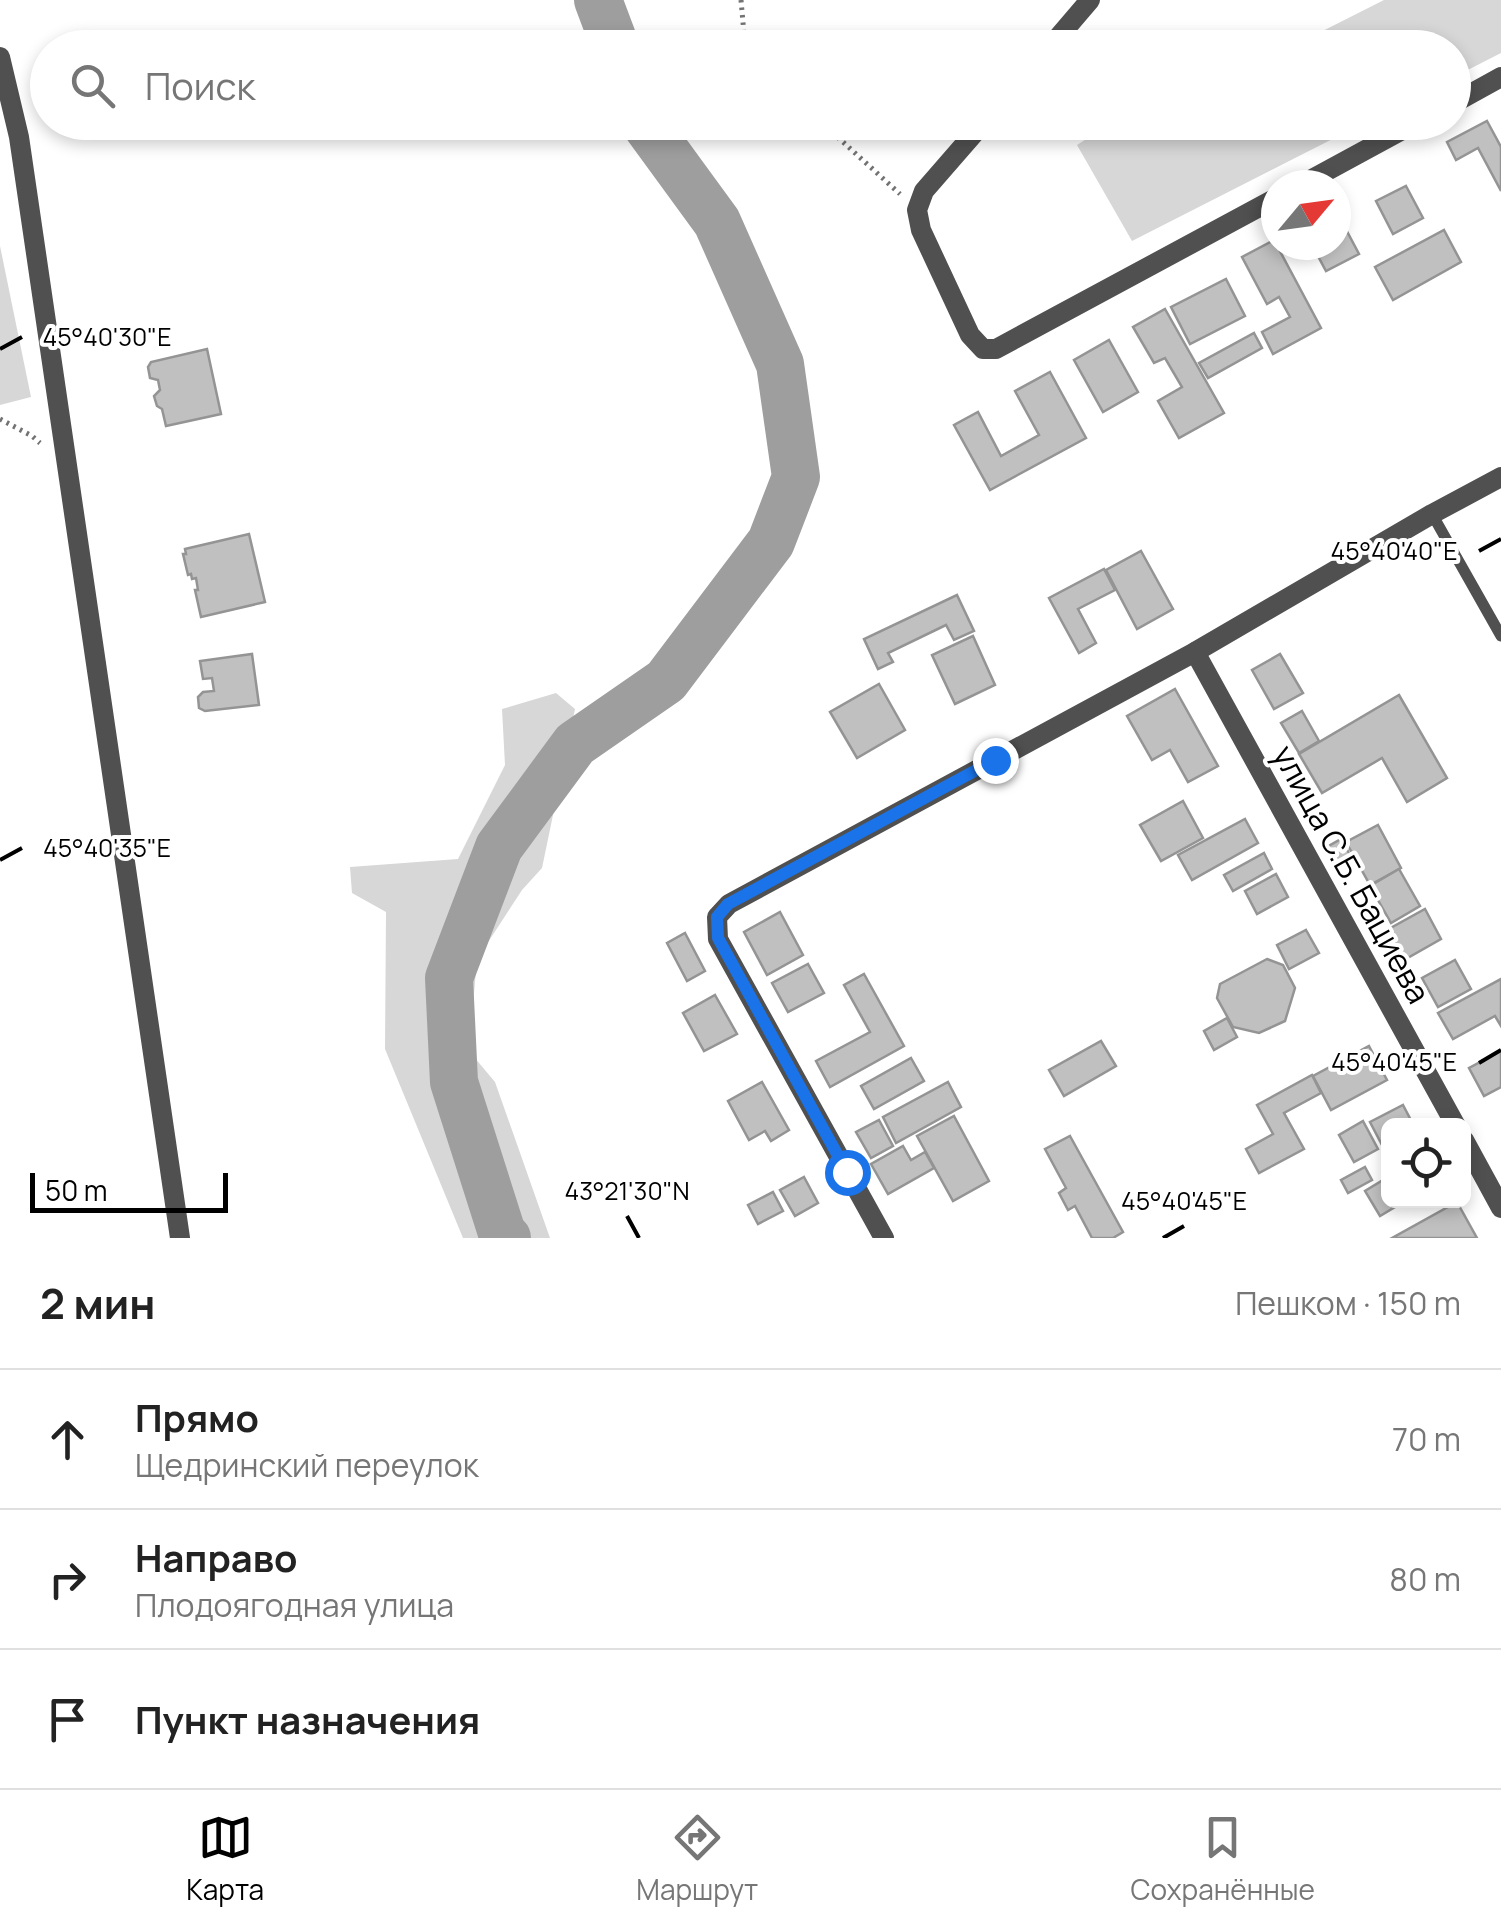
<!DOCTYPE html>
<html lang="ru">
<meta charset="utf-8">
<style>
body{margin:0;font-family:Manrope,sans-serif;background:#f6f6f6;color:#222}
.controls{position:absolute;right:30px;bottom:30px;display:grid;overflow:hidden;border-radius:15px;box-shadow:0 5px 15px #0003}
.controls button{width:90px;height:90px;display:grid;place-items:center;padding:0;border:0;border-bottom:2px solid #e0e0e0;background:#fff;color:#222;font:50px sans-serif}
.compass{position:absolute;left:1261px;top:170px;width:90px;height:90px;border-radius:50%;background:#fff;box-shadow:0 5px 15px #0003;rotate:61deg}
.scale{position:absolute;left:30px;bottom:25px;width:198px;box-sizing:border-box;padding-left:10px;border:5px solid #000;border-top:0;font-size:28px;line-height:35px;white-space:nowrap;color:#000;-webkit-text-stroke:8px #fff;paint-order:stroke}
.stop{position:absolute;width:30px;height:30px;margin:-22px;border:8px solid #1a73e8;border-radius:50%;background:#fff}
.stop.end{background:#1a73e8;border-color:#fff;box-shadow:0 2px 10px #0008}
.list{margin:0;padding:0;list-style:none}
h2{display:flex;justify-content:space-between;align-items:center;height:130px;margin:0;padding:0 40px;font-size:42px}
h2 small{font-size:32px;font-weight:400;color:#767676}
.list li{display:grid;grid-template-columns:65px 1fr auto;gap:30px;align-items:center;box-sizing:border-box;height:140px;padding:0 40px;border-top:2px solid #e0e0e0}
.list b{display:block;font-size:38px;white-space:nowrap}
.list p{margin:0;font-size:32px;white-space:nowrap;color:#767676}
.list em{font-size:32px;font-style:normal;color:#767676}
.icon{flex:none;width:55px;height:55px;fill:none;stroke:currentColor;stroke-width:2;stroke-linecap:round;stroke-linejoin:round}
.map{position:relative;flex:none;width:1501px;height:1238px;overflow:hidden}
.search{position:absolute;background:#fff;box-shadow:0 5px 15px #0003;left:30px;right:30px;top:30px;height:110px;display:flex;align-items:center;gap:25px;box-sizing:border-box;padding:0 35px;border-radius:55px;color:#767676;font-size:38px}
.sheet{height:550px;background:#fff}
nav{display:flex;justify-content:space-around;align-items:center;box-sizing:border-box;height:140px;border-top:2px solid #e0e0e0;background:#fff;font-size:28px;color:#767676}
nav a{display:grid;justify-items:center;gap:5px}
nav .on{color:#000}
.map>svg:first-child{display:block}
.green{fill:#d7d7d7}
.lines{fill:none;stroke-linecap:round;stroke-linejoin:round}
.river{stroke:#9e9e9e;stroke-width:48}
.building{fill:#c0c0c0;stroke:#949494;stroke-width:2.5}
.path{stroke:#727272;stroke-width:5;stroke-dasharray:2.5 5;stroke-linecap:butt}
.lane{stroke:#505050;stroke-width:11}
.street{stroke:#505050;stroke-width:20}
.route{stroke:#1a73e8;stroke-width:12}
.ticks{fill:none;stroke:#000;stroke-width:4}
.labels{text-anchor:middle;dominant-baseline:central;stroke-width:8;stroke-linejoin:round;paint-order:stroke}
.street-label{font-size:32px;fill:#000;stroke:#fff}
.ticks-label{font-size:25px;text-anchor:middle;fill:#000;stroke:#fff;stroke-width:8;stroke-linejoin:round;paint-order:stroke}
</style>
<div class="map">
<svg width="1501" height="1238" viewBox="0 0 1501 1238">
<rect width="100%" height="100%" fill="#fff"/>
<!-- green -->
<g class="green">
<polygon points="1384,0 1501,0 1501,53 1454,77 1454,48 1291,47"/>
<polygon points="1111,123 1111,122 1364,123 1132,241 1077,145"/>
<polygon points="0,246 31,397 0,405"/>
<polygon points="556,693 575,709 542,868 522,890 477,959 469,1051 495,1082 550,1238 463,1238 385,1049 386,912 352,893 350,867 458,859 505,765 502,709"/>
</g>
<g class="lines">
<!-- river -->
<g class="river">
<polyline points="598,0 616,48"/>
<polyline points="507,1238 502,1233 454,1082 449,978 499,847 575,744 666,681 771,542 796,477 780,364 717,222 644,122"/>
</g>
</g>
<!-- building -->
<g class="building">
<polygon points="1487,121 1501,147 1501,191 1478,148 1456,160 1447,142"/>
<polygon points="1406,186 1423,218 1393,234 1376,201"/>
<polygon points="1341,220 1359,254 1326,271 1312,245 1336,245 1336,223"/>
<polygon points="1444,230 1461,262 1393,300 1375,267"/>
<polygon points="1274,240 1321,328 1273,354 1262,332 1290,317 1279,297 1267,304 1242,257"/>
<polygon points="1226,279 1245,316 1190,344 1171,307"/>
<polygon points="1165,309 1224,413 1179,438 1158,401 1182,387 1165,358 1154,363 1133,327"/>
<polygon points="1254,333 1262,348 1208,378 1199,363"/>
<polygon points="1109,340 1138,392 1103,412 1074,360"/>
<polygon points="207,349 221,414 166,426 162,409 157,406 154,396 160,390 158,380 150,378 148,367 151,362"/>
<polygon points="1050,372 1086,438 990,490 954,425 978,412 1001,456 1039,435 1015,391"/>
<polygon points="249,534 265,602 201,617 195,590 198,590 196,578 192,579 191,574 188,575 183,554 186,554 185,549"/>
<polygon points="1141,551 1173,609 1137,629 1106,570"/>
<polygon points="1104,569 1115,590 1078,609 1096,643 1079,653 1049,598"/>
<polygon points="957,595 974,631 954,640 946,625 888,653 893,662 878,669 864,639"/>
<polygon points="973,636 995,685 955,704 932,655"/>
<polygon points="252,654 259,705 205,711 199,708 198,697 203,692 214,691 212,678 203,679 200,661"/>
<polygon points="1280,654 1303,693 1274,709 1252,670"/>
<polygon points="879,684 905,730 857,758 830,712"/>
<polygon points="1175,689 1218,766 1188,782 1170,750 1152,760 1127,716"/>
<polygon points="1399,695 1447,778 1407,802 1382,758 1322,793 1299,754"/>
<polygon points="1302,711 1319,741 1299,753 1281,723"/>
<polygon points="1183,801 1203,838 1161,861 1140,825"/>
<polygon points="1245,819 1258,843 1192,880 1178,855"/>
<polygon points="1378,825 1401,868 1370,885 1346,842"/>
<polygon points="1341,839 1353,860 1336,869 1325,848"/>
<polygon points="1264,853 1272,869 1233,891 1224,875"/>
<polygon points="1399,869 1420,906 1391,923 1370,886"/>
<polygon points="1276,874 1288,897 1257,914 1245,891"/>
<polygon points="1425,909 1441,939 1404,960 1387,930"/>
<polygon points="780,912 803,955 767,975 744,932"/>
<polygon points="1306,930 1319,953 1289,969 1277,945"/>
<polygon points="685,933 705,971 687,981 667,943"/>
<polygon points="1267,959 1283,965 1295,988 1285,1021 1259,1033 1233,1027 1217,998 1220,984"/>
<polygon points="1455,960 1471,989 1438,1007 1422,978"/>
<polygon points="808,964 824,993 788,1012 772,983"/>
<polygon points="864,974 904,1046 830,1087 816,1061 870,1032 844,985"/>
<polygon points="1501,979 1501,1026 1495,1016 1453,1039 1438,1013"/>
<polygon points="715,995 737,1034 704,1051 683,1013"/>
<polygon points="1227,1018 1237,1037 1214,1050 1204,1031"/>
<polygon points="1101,1041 1116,1066 1064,1096 1049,1070"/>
<polygon points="1369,1046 1387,1080 1331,1110 1313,1076"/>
<polygon points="1501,1051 1501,1087 1484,1096 1469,1068"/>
<polygon points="911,1058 924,1081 874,1109 861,1086"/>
<polygon points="1312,1075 1321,1093 1284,1113 1304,1149 1259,1173 1246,1149 1273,1134 1257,1105"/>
<polygon points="762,1082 789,1130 771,1141 765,1131 749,1140 728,1101"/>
<polygon points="948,1082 961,1107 896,1143 883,1117"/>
<polygon points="1403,1105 1414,1126 1388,1126 1388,1145 1383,1147 1370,1122"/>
<polygon points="954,1116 989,1181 953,1201 917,1136"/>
<polygon points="879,1120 893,1146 871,1158 856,1132"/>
<polygon points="1363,1121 1378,1149 1354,1162 1339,1135"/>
<polygon points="1070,1136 1123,1232 1113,1238 1092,1238 1075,1206 1068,1210 1059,1193 1066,1188 1045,1149"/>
<polygon points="903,1146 911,1160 925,1152 934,1168 888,1194 871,1164"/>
<polygon points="1365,1167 1372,1180 1348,1193 1341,1180"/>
<polygon points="804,1177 818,1203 795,1216 780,1190"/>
<polygon points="1388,1177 1388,1200 1405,1201 1380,1216 1365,1191"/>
<polygon points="773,1192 783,1211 758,1224 748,1205"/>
<polygon points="1457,1202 1477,1238 1392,1238"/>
</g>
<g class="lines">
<!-- path -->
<g class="path">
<polyline points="741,0 744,34 754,48"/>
<polyline points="821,122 900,194"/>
<polyline points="0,419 32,436 40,443"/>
</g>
<!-- lane -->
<polyline class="lane" points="1432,514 1501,636"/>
<!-- street -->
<g class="street">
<polyline points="1049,48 1090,0"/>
<polyline points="0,57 19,137 180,1238"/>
<polyline points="1454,103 1501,77"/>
<polyline points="984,122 924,191 917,210 921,230 970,335 983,349 996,349 1276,198"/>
<polyline points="1301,185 1417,122"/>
<polyline points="1195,652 1456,1126"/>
<polyline points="1464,1140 1501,1208"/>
<polyline points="884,1238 718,939 717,917 729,904 1195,652 1432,514 1501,477"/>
</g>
</g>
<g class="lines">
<!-- route -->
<polyline class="route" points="847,1172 718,938 717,917 728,904 995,760"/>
</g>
<!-- ticks -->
<path class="ticks" d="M 0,349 L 22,337M 1479,551 L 1501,539M 0,860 L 22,848M 1479,1063 L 1501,1050M 627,1216 L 639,1238M 1163,1238 L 1184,1226"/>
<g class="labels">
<!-- street labels -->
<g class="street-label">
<text transform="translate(1352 874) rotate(61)">улица С.Б. Бациева</text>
</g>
</g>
<g class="ticks-label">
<text x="107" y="346">45°40'30"E</text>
<text x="1394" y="560">45°40'40"E</text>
<text x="107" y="857">45°40'35"E</text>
<text x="1394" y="1071">45°40'45"E</text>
<text x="627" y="1200">43°21'30"N</text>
<text x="1184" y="1210">45°40'45"E</text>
</g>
</svg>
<div class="controls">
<button><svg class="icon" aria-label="locate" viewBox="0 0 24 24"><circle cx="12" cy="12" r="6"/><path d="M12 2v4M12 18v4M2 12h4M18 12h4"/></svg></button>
</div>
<svg class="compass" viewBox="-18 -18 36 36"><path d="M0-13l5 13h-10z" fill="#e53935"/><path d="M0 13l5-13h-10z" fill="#767676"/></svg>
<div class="scale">50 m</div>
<div class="stop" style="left:847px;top:1172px"></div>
<div class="stop end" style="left:995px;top:760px"></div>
<div class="search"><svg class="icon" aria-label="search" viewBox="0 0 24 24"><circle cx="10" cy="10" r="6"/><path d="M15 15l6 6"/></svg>Поиск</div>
</div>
<section class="sheet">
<h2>2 мин<small>Пешком · 150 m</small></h2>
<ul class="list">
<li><svg class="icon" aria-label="ahead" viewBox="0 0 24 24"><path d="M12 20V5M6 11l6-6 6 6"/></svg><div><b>Прямо</b><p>Щедринский переулок</p></div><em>70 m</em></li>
<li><svg class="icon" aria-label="right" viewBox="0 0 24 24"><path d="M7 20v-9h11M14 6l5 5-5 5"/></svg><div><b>Направо</b><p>Плодоягодная улица</p></div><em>80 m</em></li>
<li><svg class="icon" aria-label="arrive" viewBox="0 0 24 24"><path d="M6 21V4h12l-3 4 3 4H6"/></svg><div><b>Пункт назначения</b></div></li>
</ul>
</section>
<nav>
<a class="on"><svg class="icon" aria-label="map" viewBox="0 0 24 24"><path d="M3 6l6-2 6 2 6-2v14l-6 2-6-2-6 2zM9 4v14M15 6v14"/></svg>Карта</a>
<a><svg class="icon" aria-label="directions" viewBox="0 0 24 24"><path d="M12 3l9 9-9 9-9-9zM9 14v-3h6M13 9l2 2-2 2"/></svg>Маршрут</a>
<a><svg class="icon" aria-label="saved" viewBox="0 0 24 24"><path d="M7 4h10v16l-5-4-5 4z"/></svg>Сохранённые</a>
</nav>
